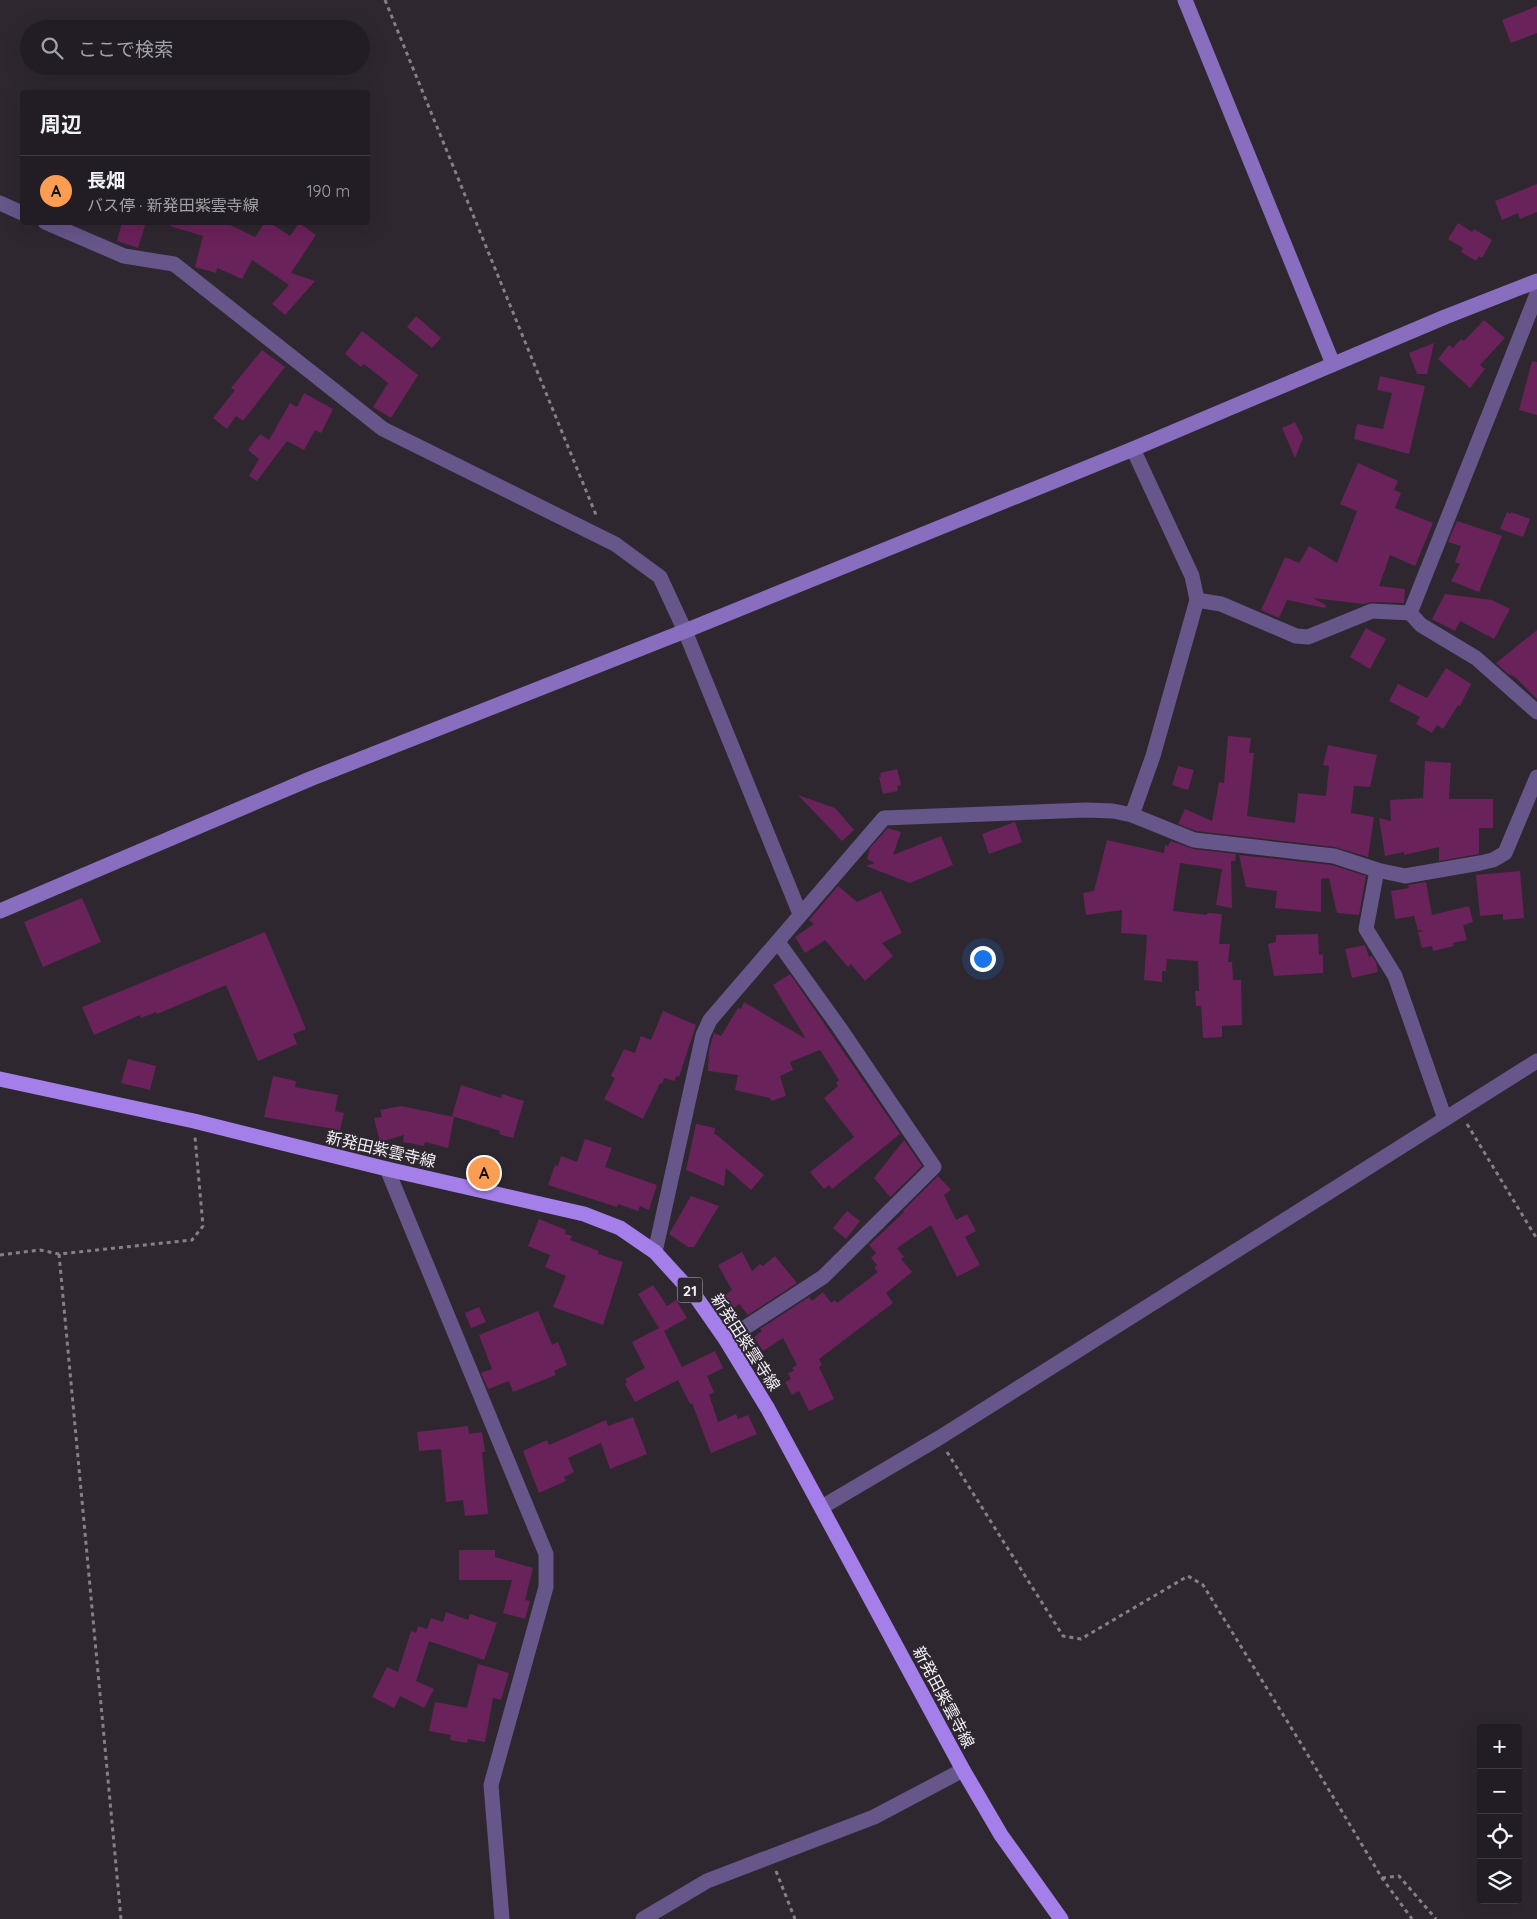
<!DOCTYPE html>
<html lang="ja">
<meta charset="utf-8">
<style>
body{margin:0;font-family:Quicksand,"Noto Sans JP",sans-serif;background:#2a262c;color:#f1f3f6}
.controls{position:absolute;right:15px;bottom:15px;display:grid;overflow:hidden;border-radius:5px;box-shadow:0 5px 20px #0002}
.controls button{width:45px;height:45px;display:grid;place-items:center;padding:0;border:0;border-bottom:1px solid #3f3b41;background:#221d24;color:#f1f3f6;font:25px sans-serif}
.you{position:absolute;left:982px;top:958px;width:18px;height:18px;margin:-12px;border:4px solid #fff;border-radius:50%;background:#1a73e8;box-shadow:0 0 0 8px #1a73e833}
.badge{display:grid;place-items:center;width:32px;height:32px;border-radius:50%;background:#fc9d54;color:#111;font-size:16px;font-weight:700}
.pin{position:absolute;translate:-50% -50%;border:2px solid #fff;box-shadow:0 1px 5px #0006}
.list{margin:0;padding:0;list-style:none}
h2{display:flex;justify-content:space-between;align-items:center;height:65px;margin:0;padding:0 20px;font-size:21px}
h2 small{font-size:16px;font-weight:400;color:#a2a2a6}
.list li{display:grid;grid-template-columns:32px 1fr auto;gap:15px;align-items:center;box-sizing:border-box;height:70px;padding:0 20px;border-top:1px solid #3f3b41}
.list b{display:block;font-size:19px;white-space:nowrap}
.list p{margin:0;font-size:16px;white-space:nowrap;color:#a2a2a6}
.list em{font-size:16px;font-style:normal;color:#a2a2a6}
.icon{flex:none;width:28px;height:28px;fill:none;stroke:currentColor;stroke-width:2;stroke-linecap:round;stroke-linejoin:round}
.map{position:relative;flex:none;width:1537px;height:1919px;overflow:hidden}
.search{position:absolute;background:#221d24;box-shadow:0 5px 20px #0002;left:20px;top:20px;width:350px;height:55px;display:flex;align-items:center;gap:12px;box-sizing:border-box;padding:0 18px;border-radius:28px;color:#a2a2a6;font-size:19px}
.panel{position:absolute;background:#221d24;box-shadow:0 5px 20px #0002;left:20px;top:90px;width:350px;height:135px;border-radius:5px}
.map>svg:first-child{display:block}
.building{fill:#6a225a}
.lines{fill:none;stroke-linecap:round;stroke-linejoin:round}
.path{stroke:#857f87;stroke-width:3;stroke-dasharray:4 4;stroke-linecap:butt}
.street{stroke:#67568a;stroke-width:15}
.secondary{stroke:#896dbf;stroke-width:15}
.primary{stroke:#a47fe9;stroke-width:15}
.labels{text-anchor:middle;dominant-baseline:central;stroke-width:4;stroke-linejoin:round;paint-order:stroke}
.shield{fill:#2e2730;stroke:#b9b4bb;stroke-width:1}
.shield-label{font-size:15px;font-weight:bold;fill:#f4f0f6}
.street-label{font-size:16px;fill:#f4f0f6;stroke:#2e2730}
</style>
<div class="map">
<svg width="1537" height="1919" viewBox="0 0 1537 1919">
<rect width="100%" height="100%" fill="#2e2730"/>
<!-- building -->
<g class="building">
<polygon points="1537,6 1537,33 1511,43 1502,20"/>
<polygon points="1537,184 1537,212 1520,219 1518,213 1502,220 1495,201"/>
<polygon points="122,222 146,222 138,248 117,241"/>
<polygon points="171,222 224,222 255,237 265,222 269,222 290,236 299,223 316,235 291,273 315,281 285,315 272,304 289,285 252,260 242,279 217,268 216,273 195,267 203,236 170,226"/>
<polygon points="1458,223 1472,232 1474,229 1492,240 1482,258 1479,256 1476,261 1461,252 1463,248 1448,239"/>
<polygon points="416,316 441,338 432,348 407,327"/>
<polygon points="1484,320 1505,338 1480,365 1485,369 1470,388 1438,359 1449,345 1453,348 1461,339 1464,341"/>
<polygon points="362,331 418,375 391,418 373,407 388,383 364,364 361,367 345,354"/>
<polygon points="1434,343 1427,374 1417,374 1409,353"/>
<polygon points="262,350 285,367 243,421 236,416 227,429 213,418 235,390 231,388"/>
<polygon points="1532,361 1537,362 1537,415 1519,410"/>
<polygon points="1380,376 1425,386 1409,454 1354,439 1357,424 1383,429 1392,393 1377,390"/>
<polygon points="304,393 333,409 321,433 315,430 304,450 287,441 257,481 249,476 259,459 248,450 260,434 269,440 290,403 297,407"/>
<polygon points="1295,422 1303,438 1295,458 1282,428"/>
<polygon points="1358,463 1398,481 1394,490 1401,493 1395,508 1433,523 1415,566 1390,555 1379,586 1405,589 1404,603 1372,602 1363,604 1313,598 1326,605 1325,608 1287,600 1279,618 1261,610 1285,557 1299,563 1309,546 1337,563 1357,511 1340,504"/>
<polygon points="1507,512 1510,514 1511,512 1530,519 1523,537 1500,529"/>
<polygon points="1457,521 1502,536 1479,592 1451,581 1460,564 1455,562 1461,546 1448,542"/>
<polygon points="1445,594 1492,600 1510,609 1494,639 1460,621 1455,631 1432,619"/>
<polygon points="1366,628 1386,639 1370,669 1350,657"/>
<polygon points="1537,630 1537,699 1515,677 1507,673 1496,663"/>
<polygon points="1446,668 1471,684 1460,706 1458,705 1443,729 1437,725 1432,733 1416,724 1420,717 1389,701 1398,684 1427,698"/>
<polygon points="1228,736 1251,738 1249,753 1254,753 1247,816 1295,823 1298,793 1326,796 1329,766 1323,765 1328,745 1377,755 1370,787 1354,786 1351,813 1374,817 1368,857 1335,847 1196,831 1178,824 1185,809 1212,821 1219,782 1224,783"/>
<polygon points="1425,761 1451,763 1449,799 1493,799 1493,828 1479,828 1479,854 1439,861 1439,847 1404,855 1404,852 1385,856 1379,818 1391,821 1390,800 1423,798"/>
<polygon points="1178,766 1194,770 1188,790 1172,785"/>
<polygon points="897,769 901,785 897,786 898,791 883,794 879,777 881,777 880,773"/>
<polygon points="798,795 835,808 854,830 842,841"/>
<polygon points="1015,822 1022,842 989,854 982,834"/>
<polygon points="888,828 901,832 893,855 941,836 953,865 910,883 866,866 875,863 867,859 870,848"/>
<polygon points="1107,840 1164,853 1165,845 1168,846 1171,841 1193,849 1236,854 1235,861 1231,861 1232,908 1216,905 1222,869 1180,863 1173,911 1207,915 1207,913 1222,914 1219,944 1230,944 1228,962 1232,962 1233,980 1241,980 1242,1025 1222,1026 1222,1037 1203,1038 1201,1006 1196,1006 1195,991 1199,991 1198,961 1167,959 1166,971 1162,971 1162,982 1144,980 1147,935 1121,933 1122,910 1086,915 1083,893 1094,891"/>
<polygon points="1239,855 1332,865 1366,876 1359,915 1337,913 1329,878 1321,879 1321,912 1275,908 1277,891 1246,887"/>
<polygon points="1520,871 1524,918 1503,920 1503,914 1480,916 1476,875"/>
<polygon points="1426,882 1432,915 1469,906 1473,922 1463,925 1467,940 1453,943 1454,946 1433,951 1432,946 1422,948 1418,932 1425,931 1418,930 1414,916 1395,919 1391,891 1409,888 1408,885"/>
<polygon points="838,886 857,902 881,891 902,933 882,943 893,956 865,981 851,964 848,967 825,940 805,953 795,937 814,924 809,920"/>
<polygon points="82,898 101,942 43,967 24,922"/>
<polygon points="265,932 306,1029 293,1034 297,1044 258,1061 226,985 157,1014 156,1012 141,1018 140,1015 94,1035 82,1007"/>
<polygon points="1318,934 1319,955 1323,954 1323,973 1274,976 1268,944 1276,942 1276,935"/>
<polygon points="1365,945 1369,957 1372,956 1376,962 1378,972 1352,978 1345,949"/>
<polygon points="790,974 900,1134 832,1189 829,1185 824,1189 810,1172 854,1137 824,1098 838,1086 836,1083 839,1080 820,1050 790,1062 793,1070 780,1076 786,1096 771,1101 770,1098 735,1090 738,1075 708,1071 709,1050 714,1033 721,1036 738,1008 741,1009 744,1002 806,1039 773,985"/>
<polygon points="663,1011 696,1025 679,1077 676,1076 675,1081 664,1078 662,1084 660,1083 643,1119 604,1099 615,1078 611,1076 624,1049 635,1053 641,1036 651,1040"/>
<polygon points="128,1059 156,1066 150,1090 121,1083"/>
<polygon points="273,1076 296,1081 295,1087 338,1095 335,1111 344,1113 340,1130 264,1117"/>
<polygon points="461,1085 501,1098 502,1094 524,1101 513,1138 499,1134 500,1131 452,1116"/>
<polygon points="401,1106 454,1117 448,1148 425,1142 424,1146 403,1142 404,1135 380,1142 374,1118 382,1117 380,1110"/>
<polygon points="696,1124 715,1128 714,1134 717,1135 764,1175 751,1190 726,1168 724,1186 686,1170"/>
<polygon points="585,1139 612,1148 605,1167 657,1185 649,1210 640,1206 638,1211 618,1204 617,1207 548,1185 555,1165 558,1166 561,1156 577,1162"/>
<polygon points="904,1140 922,1166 890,1197 874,1178"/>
<polygon points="938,1176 951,1190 944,1195 956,1220 967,1214 976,1231 965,1237 980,1265 957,1277 931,1225 897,1248 904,1257 901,1259 912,1272 886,1293 893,1303 819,1359 822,1365 819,1367 834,1399 809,1411 799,1391 792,1395 785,1382 791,1379 788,1373 794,1371 792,1368 797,1365 783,1338 763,1351 754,1337 762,1331 760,1329 809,1297 812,1301 823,1292 831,1303 835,1300 837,1303 878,1272 874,1268 877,1265 871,1258 876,1253 869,1245 904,1212 903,1211"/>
<polygon points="691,1196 719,1206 694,1247 688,1247 669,1234"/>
<polygon points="847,1211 860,1221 846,1239 833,1228"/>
<polygon points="539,1219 566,1230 565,1234 572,1236 570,1240 599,1251 598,1254 623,1262 603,1325 553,1307 566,1276 545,1267 550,1255 528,1246"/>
<polygon points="742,1252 752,1271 760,1264 763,1266 775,1256 797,1283 748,1315 739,1304 733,1309 723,1297 732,1290 718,1265"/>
<polygon points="653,1285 667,1306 676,1300 687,1318 664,1331 682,1367 715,1351 723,1368 707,1376 714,1392 709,1395 718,1422 736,1414 738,1419 748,1415 757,1434 711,1453 692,1403 690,1404 678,1380 635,1402 625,1384 627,1382 625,1379 645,1368 632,1342 659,1328 638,1294"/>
<polygon points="479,1307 486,1322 471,1328 465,1313"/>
<polygon points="538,1311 552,1345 558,1342 567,1365 554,1371 556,1375 513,1392 509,1381 488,1389 481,1373 492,1369 479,1335"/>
<polygon points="633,1417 647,1454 610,1469 601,1443 568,1458 574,1472 564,1477 566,1481 539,1493 523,1451 547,1440 549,1445 606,1420 608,1426"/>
<polygon points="468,1426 469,1434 482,1432 485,1452 482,1452 488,1514 465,1516 463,1500 446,1502 441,1449 419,1451 417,1432"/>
<polygon points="459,1550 495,1550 495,1557 533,1568 525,1600 530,1601 525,1619 503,1613 512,1580 459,1580"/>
<polygon points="446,1612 468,1620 470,1614 497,1623 484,1660 429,1641 416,1681 434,1689 424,1708 400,1696 394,1708 372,1697 387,1667 398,1672 411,1631 416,1633 418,1626 427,1629 431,1618 443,1622"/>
<polygon points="478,1664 509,1673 501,1700 493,1698 485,1742 468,1739 467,1743 450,1740 451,1735 429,1731 435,1702 467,1708"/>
</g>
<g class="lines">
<!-- path -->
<g class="path">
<polyline points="385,0 596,515"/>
<polyline points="1467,1124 1537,1239"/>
<polyline points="59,1254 121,1919"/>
<polyline points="0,1255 40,1250 59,1254 192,1240 203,1226 195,1137"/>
<polyline points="947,1452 1063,1636 1081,1639 1188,1576 1203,1585 1300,1742 1382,1878 1412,1919"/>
<polyline points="776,1871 795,1919"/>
<polyline points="1382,1878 1399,1876 1436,1919"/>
</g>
<!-- street -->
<g class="street">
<polyline points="0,203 22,213"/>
<polyline points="45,222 124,256 174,264 383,429 615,544 660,577 685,631 800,914"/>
<polyline points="1197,600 1221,604 1296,636 1308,637 1372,611 1410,613 1421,625 1476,658 1537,712"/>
<polyline points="1410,613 1537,294"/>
<polyline points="1132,815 1153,756 1197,600 1192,576 1133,449"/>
<polyline points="1377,870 1366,929 1395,976 1445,1119"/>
<polyline points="387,1169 546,1554 546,1587 491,1785 502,1919"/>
<polyline points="655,1252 703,1035 710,1020 884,818 1086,810 1113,811 1132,815 1194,840 1334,856 1377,870 1405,876 1480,863 1493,860 1505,853 1537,777"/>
<polyline points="726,1340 823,1277 934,1167 839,1027 778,942"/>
<polyline points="822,1507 939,1438 1537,1061"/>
<polyline points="643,1919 707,1881 874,1817 963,1770"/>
</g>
<!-- secondary -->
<g class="secondary">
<polyline points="1185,0 1333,364"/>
<polyline points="0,911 310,779 685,631 1133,449 1445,317 1537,281"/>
</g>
<!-- primary -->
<polyline class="primary" points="0,1079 194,1121 387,1169 584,1214 620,1228 655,1252 696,1297 726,1340 768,1409 963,1770 1001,1835 1061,1919"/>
</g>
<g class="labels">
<!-- shield labels -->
<rect class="shield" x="677.5" y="1277.5" width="25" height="25" rx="4"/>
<g class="shield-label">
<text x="690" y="1290">21</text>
</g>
<!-- street labels -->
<g class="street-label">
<text transform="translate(381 1149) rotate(13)">新発田紫雲寺線</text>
<text transform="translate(746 1342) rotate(57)">新発田紫雲寺線</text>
<text transform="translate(944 1697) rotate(62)">新発田紫雲寺線</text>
</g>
</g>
</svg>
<div class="controls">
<button>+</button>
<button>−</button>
<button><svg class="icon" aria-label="locate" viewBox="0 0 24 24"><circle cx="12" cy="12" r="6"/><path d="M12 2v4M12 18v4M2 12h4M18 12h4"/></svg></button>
<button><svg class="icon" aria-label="layers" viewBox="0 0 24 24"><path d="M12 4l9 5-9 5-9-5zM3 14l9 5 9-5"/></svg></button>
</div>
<div class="you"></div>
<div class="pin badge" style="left:484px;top:1173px">A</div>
<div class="search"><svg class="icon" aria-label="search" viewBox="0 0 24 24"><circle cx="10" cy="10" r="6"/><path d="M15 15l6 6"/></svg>ここで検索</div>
<section class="panel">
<h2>周辺<small></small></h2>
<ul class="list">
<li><span class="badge">A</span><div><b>長畑</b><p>バス停 · 新発田紫雲寺線</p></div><em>190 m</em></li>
</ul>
</section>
</div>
